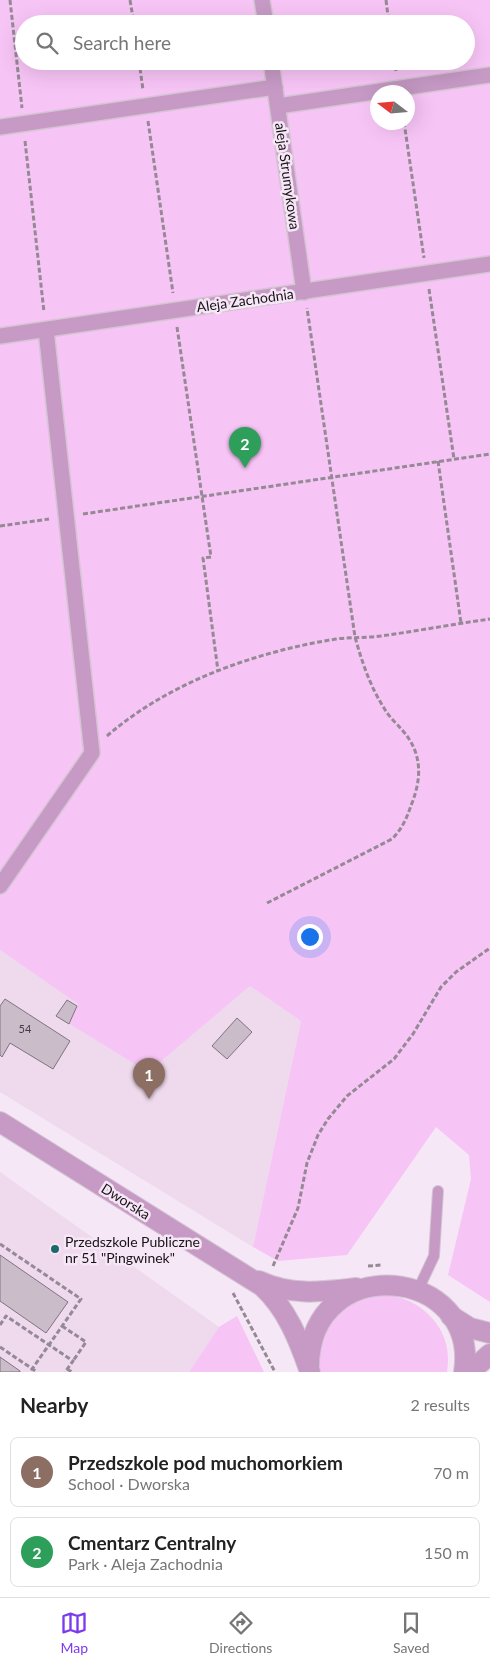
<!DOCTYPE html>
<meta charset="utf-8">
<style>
body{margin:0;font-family:Lato,sans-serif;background:#f2f2f2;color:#222}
.compass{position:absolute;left:370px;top:85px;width:45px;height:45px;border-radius:50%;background:#fff;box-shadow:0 5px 20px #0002;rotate:286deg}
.you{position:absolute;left:309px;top:936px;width:18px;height:18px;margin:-12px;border:4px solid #fff;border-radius:50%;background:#1a73e8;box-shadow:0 0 0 8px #1a73e833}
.badge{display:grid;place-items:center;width:32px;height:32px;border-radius:50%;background:#7c3aed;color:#fff;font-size:16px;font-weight:700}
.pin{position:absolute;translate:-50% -41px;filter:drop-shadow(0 1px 2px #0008)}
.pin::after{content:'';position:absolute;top:26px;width:18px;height:15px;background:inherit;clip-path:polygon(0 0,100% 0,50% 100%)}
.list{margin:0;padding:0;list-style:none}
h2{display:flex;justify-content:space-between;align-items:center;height:65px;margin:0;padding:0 20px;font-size:21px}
h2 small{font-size:16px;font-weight:400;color:#767676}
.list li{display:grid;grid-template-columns:32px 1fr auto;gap:15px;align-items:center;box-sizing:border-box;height:70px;margin:0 10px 10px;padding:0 10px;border:1px solid #e0e0e0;border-radius:8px}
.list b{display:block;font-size:19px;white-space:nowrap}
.list p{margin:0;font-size:16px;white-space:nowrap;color:#767676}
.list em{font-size:16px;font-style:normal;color:#767676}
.icon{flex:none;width:28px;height:28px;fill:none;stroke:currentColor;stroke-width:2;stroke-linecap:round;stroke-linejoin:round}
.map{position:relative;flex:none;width:490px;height:1372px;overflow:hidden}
.search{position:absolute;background:#fff;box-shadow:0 5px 20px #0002;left:15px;right:15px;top:15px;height:55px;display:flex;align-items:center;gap:12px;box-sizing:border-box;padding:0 18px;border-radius:28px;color:#767676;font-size:19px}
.sheet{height:225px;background:#fff}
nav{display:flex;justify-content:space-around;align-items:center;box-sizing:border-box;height:70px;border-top:1px solid #e0e0e0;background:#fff;font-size:14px;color:#767676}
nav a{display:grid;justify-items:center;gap:2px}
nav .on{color:#7c3aed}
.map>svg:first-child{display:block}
.built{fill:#eed9ed}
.green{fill:#f7c4f6;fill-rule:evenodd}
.building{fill:#cbbcca;stroke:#817380}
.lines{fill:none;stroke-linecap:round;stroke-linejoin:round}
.service-casing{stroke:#d3c5d2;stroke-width:12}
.pedestrian-casing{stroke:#d3c5d2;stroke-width:18}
.minor-casing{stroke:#d3c5d2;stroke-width:22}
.path{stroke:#948994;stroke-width:3;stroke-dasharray:5 2.5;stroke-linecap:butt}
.service{stroke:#c69ac5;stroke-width:10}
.pedestrian{stroke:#c69ac5;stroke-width:15}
.minor{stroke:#c69ac5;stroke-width:20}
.poi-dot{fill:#1b696a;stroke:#f6e7f6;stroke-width:2}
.labels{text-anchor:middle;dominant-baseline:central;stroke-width:5;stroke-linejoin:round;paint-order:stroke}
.number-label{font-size:11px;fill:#463d44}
.street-label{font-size:14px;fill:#191318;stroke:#f6e7f6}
.poi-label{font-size:14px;fill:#191318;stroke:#f6e7f6;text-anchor:start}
</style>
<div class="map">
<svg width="490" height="1372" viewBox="0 0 490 1372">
<rect width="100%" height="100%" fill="#f6e7f6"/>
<!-- built -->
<g class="built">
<polygon points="0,950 78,1004 71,1024 148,1071 250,986 301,1021 253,1247 0,1092"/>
<polygon points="0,1172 219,1327 189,1372 0,1372"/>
</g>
<!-- green -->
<g class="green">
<path d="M 0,0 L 490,0 L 490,1302 L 448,1275 L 471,1179 L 469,1155 L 436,1127 L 347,1255 L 278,1261 L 253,1247 L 301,1021 L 250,986 L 148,1072 L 70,1024 L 78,1004 L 0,950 ZM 24,24 L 466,24 L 466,61 L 24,61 ZM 378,92 L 408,92 L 408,122 L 378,122 Z"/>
<path d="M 390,1295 C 427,1302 454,1333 447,1372 L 319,1372 C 316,1344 331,1310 359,1299 C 368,1296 380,1296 390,1295 Z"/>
<polygon points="237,1316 264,1372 189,1372 219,1327"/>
</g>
<!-- building -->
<g class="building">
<polygon points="5,999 70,1041 53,1069 10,1043 2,1057 0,1055 0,1006"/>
<polygon points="67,1000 77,1006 69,1024 56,1016"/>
<polygon points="237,1018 252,1032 227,1059 212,1046"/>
<polygon points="0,1255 68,1302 46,1333 0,1301"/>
<polygon points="0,1357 20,1371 20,1372 0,1372"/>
</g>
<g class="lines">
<defs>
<polyline id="service" points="418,1290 434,1256 438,1191"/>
<g id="pedestrian">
<polyline points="262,0 266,24"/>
<polyline points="271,61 304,292"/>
<polyline points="278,106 490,75"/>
<polyline points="0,127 275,87"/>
<polyline points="0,336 490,264"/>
<polyline points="0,886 92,753 46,330"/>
</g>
<g id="minor">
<path d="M 0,1122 L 262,1286 C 287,1309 299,1340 310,1372"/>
<path d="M 259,1281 C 292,1296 321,1292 356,1288"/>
<polyline points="451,1316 470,1328 490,1333"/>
<path d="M 309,1365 C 311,1250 480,1266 464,1372"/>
<polyline points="470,1372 490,1354"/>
</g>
</defs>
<!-- service casing -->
<use href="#service" class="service-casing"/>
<!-- pedestrian casing -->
<use href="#pedestrian" class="pedestrian-casing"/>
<!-- minor casing -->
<use href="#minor" class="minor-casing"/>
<!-- path -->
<g class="path">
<polyline points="10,0 22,108"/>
<polyline points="130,0 134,24"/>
<polyline points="386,0 389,24"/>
<polyline points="139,61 143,90"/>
<polyline points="395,61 396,71"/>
<polyline points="148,121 173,293"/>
<polyline points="404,122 424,258"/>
<polyline points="25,141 44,312"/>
<polyline points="429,289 454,459"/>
<polyline points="177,327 211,557 203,558 218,671"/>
<polyline points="438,461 461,623"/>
<polyline points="83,514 490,454"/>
<polyline points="0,526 49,519"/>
<path d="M 107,736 C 169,682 255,652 336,639 C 351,637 366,638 381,636 C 417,631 454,624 490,619"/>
<path d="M 267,903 L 392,839 C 403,828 407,817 412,803 C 422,777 422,753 403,731 C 397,724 389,717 384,708 C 370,686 362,662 355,637 L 307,308"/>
<polyline points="0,1244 81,1299 30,1372"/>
<polyline points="273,1266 298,1208 307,1163 318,1135 328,1119 347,1096 394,1059 413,1034 441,987 456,972 490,948"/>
<polyline points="368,1266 382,1265"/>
<polyline points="233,1293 275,1372"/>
<polyline points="0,1325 6,1316 73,1361 65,1372"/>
<polyline points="62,1326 86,1342 73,1361"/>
<polyline points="0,1347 37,1372"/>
<polyline points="67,1369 72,1372"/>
</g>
<!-- service -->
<use href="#service" class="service"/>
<!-- pedestrian -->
<use href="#pedestrian" class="pedestrian"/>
<!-- minor -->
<use href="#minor" class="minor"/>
</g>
<!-- markers -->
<circle class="poi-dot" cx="55" cy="1249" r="5"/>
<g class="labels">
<!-- number labels -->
<g class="number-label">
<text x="25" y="1028">54</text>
</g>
<!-- street labels -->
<g class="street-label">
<text transform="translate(288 176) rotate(82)">aleja Strumykowa</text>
<text transform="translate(245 300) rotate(-8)">Aleja Zachodnia</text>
<text transform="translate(126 1201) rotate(32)">Dworska</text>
</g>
<!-- poi labels -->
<g class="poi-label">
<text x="65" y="1241">Przedszkole Publiczne<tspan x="65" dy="16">nr 51 "Pingwinek"</tspan></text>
</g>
</g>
</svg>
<svg class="compass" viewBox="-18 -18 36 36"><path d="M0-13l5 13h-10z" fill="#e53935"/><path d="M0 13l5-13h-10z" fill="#767676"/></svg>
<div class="you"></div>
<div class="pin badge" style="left:149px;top:1099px;background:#8d6e63">1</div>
<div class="pin badge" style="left:245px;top:468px;background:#2e9e5b">2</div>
<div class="search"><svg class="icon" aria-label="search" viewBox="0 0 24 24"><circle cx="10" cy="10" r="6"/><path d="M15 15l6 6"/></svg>Search here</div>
</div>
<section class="sheet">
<h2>Nearby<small>2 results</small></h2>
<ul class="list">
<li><span class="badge" style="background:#8d6e63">1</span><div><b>Przedszkole pod muchomorkiem</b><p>School · Dworska</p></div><em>70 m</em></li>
<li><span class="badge" style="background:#2e9e5b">2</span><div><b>Cmentarz Centralny</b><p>Park · Aleja Zachodnia</p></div><em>150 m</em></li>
</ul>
</section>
<nav>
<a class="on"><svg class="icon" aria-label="map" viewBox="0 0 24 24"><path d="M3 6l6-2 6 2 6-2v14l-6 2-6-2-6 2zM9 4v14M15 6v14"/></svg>Map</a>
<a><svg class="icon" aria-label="directions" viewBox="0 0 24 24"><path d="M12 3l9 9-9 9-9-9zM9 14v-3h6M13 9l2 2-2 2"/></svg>Directions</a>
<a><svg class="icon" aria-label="saved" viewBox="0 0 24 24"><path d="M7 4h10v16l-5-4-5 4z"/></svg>Saved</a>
</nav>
